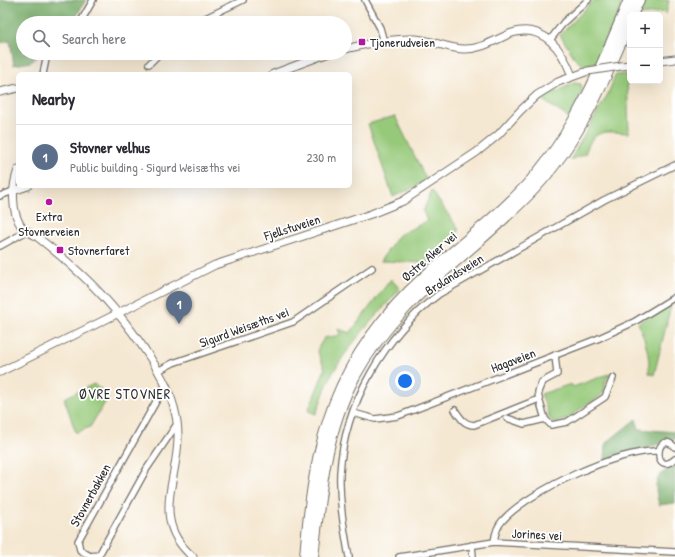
<!DOCTYPE html>
<meta charset="utf-8">
<style>
body{margin:0;font-family:"Patrick Hand",sans-serif;background:#f2f2f3;color:#2b2b33}
.controls{position:absolute;right:12px;top:12px;display:grid;overflow:hidden;border-radius:6px;box-shadow:0 4px 16px #0002}
.controls button{width:36px;height:36px;display:grid;place-items:center;padding:0;border:0;border-bottom:1px solid #e1e1e2;background:#fff;color:#2b2b33;font:20px sans-serif}
.you{position:absolute;left:405px;top:381px;width:14px;height:14px;margin:-10px;border:3px solid #fff;border-radius:50%;background:#1a73e8;box-shadow:0 0 0 6px #1a73e833}
.badge{display:grid;place-items:center;width:26px;height:26px;border-radius:50%;background:#ea580c;color:#fff;font-size:13px;font-weight:700}
.pin{position:absolute;translate:-50% -33px;filter:drop-shadow(0 1px 2px #0008)}
.pin::after{content:'';position:absolute;top:21px;width:14px;height:12px;background:inherit;clip-path:polygon(0 0,100% 0,50% 100%)}
.list{margin:0;padding:0;list-style:none}
h2{display:flex;justify-content:space-between;align-items:center;height:52px;margin:0;padding:0 16px;font-size:17px}
h2 small{font-size:13px;font-weight:400;color:#7c7c81}
.list li{display:grid;grid-template-columns:26px 1fr auto;gap:12px;align-items:center;box-sizing:border-box;height:64px;padding:0 16px;border-top:1px solid #e1e1e2}
.list b{display:block;font-size:15px;white-space:nowrap}
.list p{margin:0;font-size:13px;white-space:nowrap;color:#7c7c81}
.list em{font-size:13px;font-style:normal;color:#7c7c81}
.icon{flex:none;width:22px;height:22px;fill:none;stroke:currentColor;stroke-width:2;stroke-linecap:round;stroke-linejoin:round}
.map{position:relative;flex:none;width:675px;height:557px;overflow:hidden}
.search{position:absolute;background:#fff;box-shadow:0 4px 16px #0002;left:16px;top:16px;width:336px;height:44px;display:flex;align-items:center;gap:10px;box-sizing:border-box;padding:0 14px;border-radius:22px;color:#7c7c81;font-size:15px}
.panel{position:absolute;background:#fff;box-shadow:0 4px 16px #0002;left:16px;top:72px;width:336px;height:116px;border-radius:6px}
.map>svg:first-child{display:block}
.green{fill:#97c97a;stroke:#617a52}
.forest{fill:#79ad6a;stroke:#526c4a}
.lines{fill:none;stroke-linecap:round;stroke-linejoin:round}
.street-casing{stroke:#726d65;stroke-width:8}
.secondary-casing{stroke:#726d65;stroke-width:9}
.highway-casing{stroke:#726d65;stroke-width:12}
.street{stroke:#fff;stroke-width:5.5}
.secondary{stroke:#fff;stroke-width:7}
.highway{stroke:#fff;stroke-width:10}
.secondary-bridge-casing{stroke:#726d65;stroke-width:9;stroke-linecap:butt}
.secondary-bridge{stroke:#fff;stroke-width:7}
.poi-dot{fill:#b5179e;stroke:#fff;stroke-width:1.5}
.labels{text-anchor:middle;dominant-baseline:central;stroke-width:3.5;stroke-linejoin:round;paint-order:stroke}
.poi-label{font-size:13px;fill:#2b2b2b;stroke:#fff;text-anchor:start}
.street-label{font-size:13px;fill:#2b2b2b;stroke:#fff}
.neighbourhood-label{font-size:14px;letter-spacing:1px;fill:#2b2b2b;stroke:#fff}
</style>
<div class="map">
<svg width="675" height="557" viewBox="0 0 675 557">
<rect width="100%" height="100%" fill="#fff"/>
<filter id="ink" filterUnits="userSpaceOnUse"><feTurbulence type="fractalNoise" baseFrequency=".025" numOctaves="2"/><feDisplacementMap in="SourceGraphic" scale="8" xChannelSelector="R" yChannelSelector="G"/><feConvolveMatrix kernelMatrix="1 2 1 2 8 2 1 2 1" color-interpolation-filters="sRGB"/></filter>
<filter id="wash" filterUnits="userSpaceOnUse"><feTurbulence type="fractalNoise" baseFrequency=".012" numOctaves="4" result="noise"/><feDisplacementMap in="SourceGraphic" scale="16" xChannelSelector="R" yChannelSelector="G"/><feGaussianBlur stdDeviation="0.9" result="paint"/><feColorMatrix in="noise" values="0 0 0 0 0 0 0 0 0 0 0 0 0 0 0 0 0 1.4 0 .05"/><feComposite in="paint" operator="in"/></filter>
<g filter="url(#wash)">
<rect width="100%" height="100%" fill="#f5e8d2"/>
<!-- green -->
<g class="green">
<polygon points="594,0 624,0 597,63 583,65 576,60 560,35"/>
<polygon points="646,0 669,0 666,14 663,12 640,15"/>
<path d="M 627,74 L 629,133 C 605,132 594,127 585,154 L 570,160 L 609,92 L 615,75 Z"/>
<polygon points="574,83 581,84 582,93 569,118 541,99"/>
<polygon points="395,116 427,181 393,197 368,124"/>
<polygon points="432,191 459,230 427,263 380,261 399,235 427,221 423,211"/>
<path d="M 391,279 L 400,289 C 376,316 349,344 331,376 C 325,388 321,402 316,414 L 308,411 L 325,369 L 317,350 L 324,338 L 340,335 L 338,329 L 350,333 Z"/>
<path d="M 672,302 L 654,375 L 649,373 C 650,355 645,339 638,323 Z"/>
<path d="M 611,373 L 605,382 C 607,399 590,400 579,410 C 569,418 567,420 554,423 L 550,419 L 541,394 L 571,384 L 573,387 Z"/>
<polygon points="94,384 109,396 90,427 76,433 64,398"/>
</g>
<!-- forest -->
<g class="forest">
<polygon points="0,0 86,0 72,23 23,23 23,53 41,53 31,62 14,65 10,41 0,43"/>
<polygon points="636,419 639,429 675,432 675,439 605,461 606,443"/>
<path d="M 675,466 L 675,503 L 659,505 C 654,484 653,475 675,466 Z"/>
</g>
</g>
<g filter="url(#ink)">
<g class="lines">
<defs>
<g id="street">
<polyline points="365,0 380,28 384,42"/>
<polyline points="80,23 93,0"/>
<polyline points="195,23 243,0"/>
<polyline points="550,40 564,22 588,0"/>
<polyline points="149,64 160,53"/>
<polyline points="43,74 46,59 51,53"/>
<polyline points="0,196 13,191"/>
<polyline points="0,246 27,231"/>
<polyline points="555,355 557,374 542,382 538,392 539,399 545,419 551,425 567,422 599,401 605,397 613,378"/>
<polyline points="158,371 173,363 293,322 372,268"/>
<polyline points="167,386 163,389 78,541 80,550 90,556 99,555 146,470 177,424"/>
<path d="M 455,410 C 460,417 464,425 474,425 L 539,399"/>
<polyline points="353,413 375,419 398,416 597,339 634,322 675,297"/>
<polyline points="507,418 524,424 545,419"/>
<path d="M 675,447 C 654,428 653,478 675,459"/>
<path d="M 494,542 C 495,534 497,526 503,520 C 529,491 619,449 658,451"/>
<polyline points="472,545 473,557"/>
<path d="M 349,557 C 344,529 339,502 340,473 C 344,404 385,335 439,294 L 604,200 L 675,165"/>
<polyline points="399,557 494,542 675,552"/>
</g>
<g id="secondary">
<path d="M 345,49 C 367,44 392,38 415,39 C 431,40 446,48 463,49 C 481,50 496,39 512,33 C 544,23 563,51 572,76"/>
<polyline points="660,61 675,59"/>
<polyline points="621,66 630,65"/>
<polyline points="273,74 329,53"/>
<polyline points="0,92 18,88"/>
<path d="M 18,170 C 12,186 11,211 21,226 C 25,231 31,233 36,236 C 49,246 61,256 73,267 C 104,294 129,325 151,359 C 166,382 178,407 178,435 C 179,480 149,520 193,557"/>
<polyline points="13,191 28,186"/>
<polyline points="0,372 215,265 371,214 403,201 477,152 498,135 520,111 537,95 558,82 588,71"/>
</g>
<g id="highway">
<polyline points="632,15 639,0"/>
<path d="M 305,557 C 314,440 334,359 424,277 C 462,242 506,211 539,171 C 581,120 604,60 629,0"/>
<path d="M 313,557 C 320,495 325,432 355,376 C 398,296 476,252 535,188 C 580,140 605,80 630,21"/>
</g>
</defs>
<!-- street casing -->
<use href="#street" class="street-casing"/>
<!-- secondary casing -->
<use href="#secondary" class="secondary-casing"/>
<!-- highway casing -->
<use href="#highway" class="highway-casing"/>
<!-- street -->
<use href="#street" class="street"/>
<!-- secondary -->
<use href="#secondary" class="secondary"/>
<!-- highway -->
<use href="#highway" class="highway"/>
<defs>
<polyline id="secondary-bridge" points="588,71 621,66"/>
</defs>
<!-- secondary-bridge casing -->
<use href="#secondary-bridge" class="secondary-bridge-casing"/>
<!-- secondary-bridge -->
<use href="#secondary-bridge" class="secondary-bridge"/>
</g>
</g>
<!-- markers -->
<g class="poi-dot">
<rect x="358" y="38" width="8" height="8" rx="2"/>
<circle cx="49" cy="202" r="4"/>
<rect x="56" y="246" width="8" height="8" rx="2"/>
</g>
<g class="labels">
<!-- poi labels -->
<g class="poi-label">
<text x="370" y="42">Tjonerudveien</text>
<text x="49" y="216" text-anchor="middle">Extra<tspan x="49" dy="15">Stovnerveien</tspan></text>
<text x="68" y="250">Stovnerfaret</text>
</g>
<!-- street labels -->
<g class="street-label">
<text transform="translate(292 227) rotate(-18)">Fjellstuveien</text>
<text transform="translate(429 256) rotate(-41)">Østre Aker vei</text>
<text transform="translate(454 274) rotate(-32)">Brolandsveien</text>
<text transform="translate(244 327) rotate(-20)">Sigurd Weisæths vei</text>
<text transform="translate(513 360) rotate(-21)">Hagaveien</text>
<text transform="translate(90 495) rotate(-61)">Stovnerbakken</text>
<text transform="translate(537 534) rotate(3)">Jorines vei</text>
</g>
<!-- neighbourhood labels -->
<g class="neighbourhood-label">
<text x="125" y="393">ØVRE STOVNER</text>
</g>
</g>
</svg>
<div class="controls">
<button>+</button>
<button>−</button>
</div>
<div class="you"></div>
<div class="pin badge" style="left:179px;top:324px;background:#5c6f8a">1</div>
<div class="search"><svg class="icon" aria-label="search" viewBox="0 0 24 24"><circle cx="10" cy="10" r="6"/><path d="M15 15l6 6"/></svg>Search here</div>
<section class="panel">
<h2>Nearby<small></small></h2>
<ul class="list">
<li><span class="badge" style="background:#5c6f8a">1</span><div><b>Stovner velhus</b><p>Public building · Sigurd Weisæths vei</p></div><em>230 m</em></li>
</ul>
</section>
</div>
